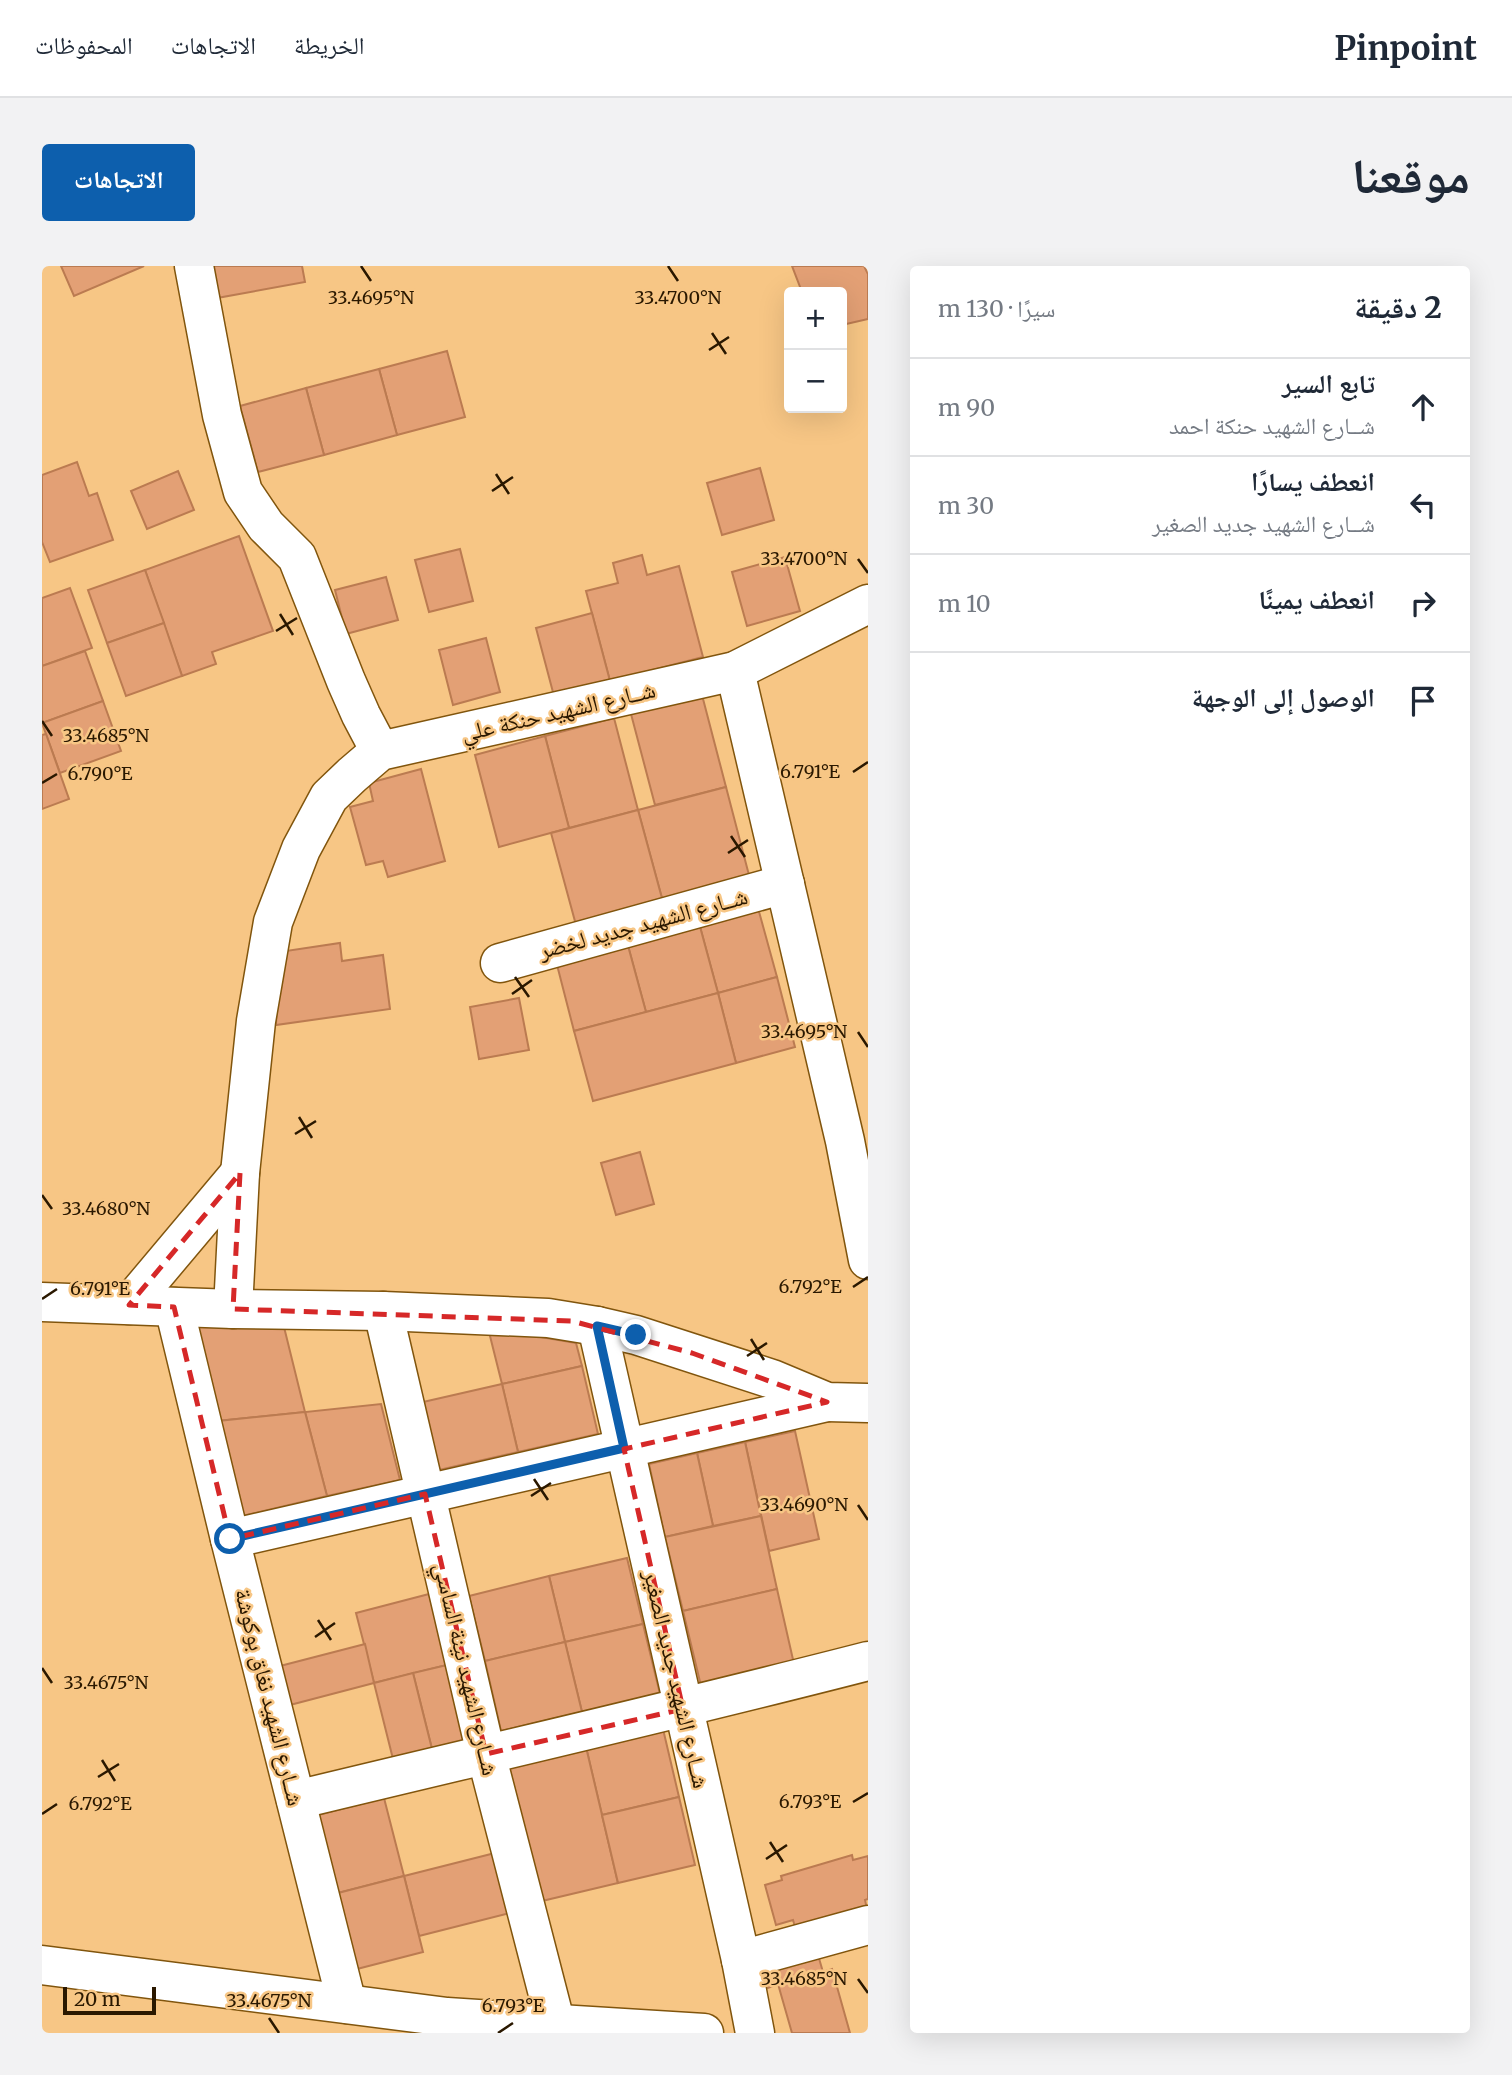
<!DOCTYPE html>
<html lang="ar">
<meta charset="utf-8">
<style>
body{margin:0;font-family:Merriweather,"Noto Naskh Arabic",serif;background:#f2f2f3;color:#1f2937;direction:rtl}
.controls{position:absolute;right:21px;top:21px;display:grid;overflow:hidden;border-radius:7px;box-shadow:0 7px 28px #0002}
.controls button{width:63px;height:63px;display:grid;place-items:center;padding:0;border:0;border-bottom:2px solid #e0e1e3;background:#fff;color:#1f2937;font:35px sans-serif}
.scale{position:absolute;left:21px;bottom:18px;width:93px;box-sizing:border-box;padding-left:7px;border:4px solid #2a1800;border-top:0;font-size:19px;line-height:24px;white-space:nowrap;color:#2a1800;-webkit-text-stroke:5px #f7c685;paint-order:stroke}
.stop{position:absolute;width:21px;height:21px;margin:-16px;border:5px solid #0d5fad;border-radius:50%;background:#fff}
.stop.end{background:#0d5fad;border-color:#fff;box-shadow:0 2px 7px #0008}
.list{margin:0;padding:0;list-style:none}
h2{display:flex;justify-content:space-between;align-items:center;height:91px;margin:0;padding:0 28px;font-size:30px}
h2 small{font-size:23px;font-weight:400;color:#747a83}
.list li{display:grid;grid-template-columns:46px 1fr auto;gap:21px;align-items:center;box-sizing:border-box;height:98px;padding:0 28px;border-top:2px solid #e0e1e3}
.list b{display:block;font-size:26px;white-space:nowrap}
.list p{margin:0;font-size:23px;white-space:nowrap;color:#747a83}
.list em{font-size:23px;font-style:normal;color:#747a83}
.icon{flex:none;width:38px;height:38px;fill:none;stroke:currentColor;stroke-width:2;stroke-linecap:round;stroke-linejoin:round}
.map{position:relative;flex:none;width:826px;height:1767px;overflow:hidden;direction:ltr;border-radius:7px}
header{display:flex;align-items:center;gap:42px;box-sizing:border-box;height:98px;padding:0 35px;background:#fff;border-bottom:2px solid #e0e1e3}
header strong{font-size:33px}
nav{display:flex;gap:38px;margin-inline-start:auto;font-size:24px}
.intro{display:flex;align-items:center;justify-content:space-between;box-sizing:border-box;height:168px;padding:0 42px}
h1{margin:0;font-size:49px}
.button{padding:18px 32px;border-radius:7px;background:#0d5fad;color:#fff;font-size:24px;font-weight:700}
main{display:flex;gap:42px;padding:0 42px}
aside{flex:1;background:#fff;border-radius:7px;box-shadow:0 7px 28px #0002}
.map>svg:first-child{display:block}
.building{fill:#e3a075;stroke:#bb7b51;stroke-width:2}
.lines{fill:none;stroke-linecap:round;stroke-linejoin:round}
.minor-casing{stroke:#81550d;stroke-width:41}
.minor{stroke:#fff;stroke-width:38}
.route{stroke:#0d5fad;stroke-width:9}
.marked{fill:none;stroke:#d62828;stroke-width:5;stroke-dasharray:14 9;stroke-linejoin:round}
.ticks{fill:none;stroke:#2a1800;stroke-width:2.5}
.labels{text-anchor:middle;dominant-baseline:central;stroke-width:5;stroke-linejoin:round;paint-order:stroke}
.street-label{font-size:23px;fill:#2a1800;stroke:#f7c685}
.ticks-label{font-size:18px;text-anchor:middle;fill:#2a1800;stroke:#f7c685;stroke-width:5;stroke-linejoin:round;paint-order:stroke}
</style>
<header>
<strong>Pinpoint</strong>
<nav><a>الخريطة</a><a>الاتجاهات</a><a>المحفوظات</a></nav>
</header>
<div class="intro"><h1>موقعنا</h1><a class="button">الاتجاهات</a></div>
<main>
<aside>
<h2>2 دقيقة<small>سيرًا · 130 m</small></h2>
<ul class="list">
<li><svg class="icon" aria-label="ahead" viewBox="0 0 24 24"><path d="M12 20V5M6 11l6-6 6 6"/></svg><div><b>تابع السير</b><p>شــارع الشهيد حنكة احمد</p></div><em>90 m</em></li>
<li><svg class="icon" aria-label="left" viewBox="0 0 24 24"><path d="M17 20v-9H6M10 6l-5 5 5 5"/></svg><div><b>انعطف يسارًا</b><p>شــارع الشهيد جديد الصغير</p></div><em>30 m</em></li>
<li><svg class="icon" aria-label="right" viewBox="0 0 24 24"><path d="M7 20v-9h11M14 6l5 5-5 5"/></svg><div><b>انعطف يمينًا</b></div><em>10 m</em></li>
<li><svg class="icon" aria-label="arrive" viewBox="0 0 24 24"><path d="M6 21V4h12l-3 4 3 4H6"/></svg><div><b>الوصول إلى الوجهة</b></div></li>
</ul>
</aside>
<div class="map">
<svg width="826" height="1767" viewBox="0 0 826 1767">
<rect width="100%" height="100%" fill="#f7c685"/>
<!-- building -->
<g class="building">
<polygon points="19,0 102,0 32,30"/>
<polygon points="169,0 260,0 263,16 175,32"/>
<polygon points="750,0 822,0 826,8 826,53 800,59 800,26 760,26"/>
<polygon points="405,85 423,151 355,169 337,103"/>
<polygon points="337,103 355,169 282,189 264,122"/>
<polygon points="264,122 282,189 216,206 198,140"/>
<polygon points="35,196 47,230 55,227 71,274 8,296 0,276 0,209"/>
<polygon points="718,202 732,254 680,269 665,217"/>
<polygon points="136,205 152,244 105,263 89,225"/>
<polygon points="197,270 231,365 170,386 174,398 140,410 103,304"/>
<polygon points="418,283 431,335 387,346 373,294"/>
<polygon points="600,289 605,309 637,300 661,391 568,415 544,325 576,317 571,297"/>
<polygon points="743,291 758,345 705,360 690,306"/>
<polygon points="103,304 122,357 65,377 46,324"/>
<polygon points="344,311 356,354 304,368 293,324"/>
<polygon points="28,322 50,382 0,400 0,332"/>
<polygon points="550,347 568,415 512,430 494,362"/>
<polygon points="122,357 140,410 84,430 65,377"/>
<polygon points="444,372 458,426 411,439 397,384"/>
<polygon points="43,385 61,435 0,457 0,400"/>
<polygon points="660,429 684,521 613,539 589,448"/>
<polygon points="61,435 79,485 18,507 0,457"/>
<polygon points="572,452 596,544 527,562 503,470"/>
<polygon points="4,468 27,533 0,543 0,469"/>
<polygon points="503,470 527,562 457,581 433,489"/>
<polygon points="379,503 403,595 346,611 341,595 324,599 308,541 331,535 327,517"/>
<polygon points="684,521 708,613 621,636 596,544"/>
<polygon points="596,544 621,636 534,659 509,567"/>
<polygon points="716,642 735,711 676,727 657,657"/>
<polygon points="657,657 676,727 604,746 585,676"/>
<polygon points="585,676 604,746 532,765 514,695"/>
<polygon points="298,677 300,695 341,689 348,743 234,759 237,686"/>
<polygon points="735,711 753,781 694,797 676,727"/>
<polygon points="676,727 694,797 551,835 532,765"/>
<polygon points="477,732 487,784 437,793 428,741"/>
<polygon points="598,886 612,938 574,949 559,897"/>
<polygon points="152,1061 242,1061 263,1146 176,1155"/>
<polygon points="446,1062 534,1077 540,1100 460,1118"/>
<polygon points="540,1100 556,1168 476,1186 460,1118"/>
<polygon points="460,1118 476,1186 397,1204 381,1136"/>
<polygon points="339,1138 358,1214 285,1230 263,1146"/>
<polygon points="263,1146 285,1230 200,1250 176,1155"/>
<polygon points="753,1165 777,1273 727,1285 703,1176"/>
<polygon points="703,1176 719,1250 671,1260 655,1187"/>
<polygon points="655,1187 671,1260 623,1271 607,1198"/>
<polygon points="719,1250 735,1323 641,1345 623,1271"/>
<polygon points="585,1292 601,1358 523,1376 507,1310"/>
<polygon points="507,1310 523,1376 443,1395 427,1330"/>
<polygon points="735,1323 752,1398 659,1420 641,1345"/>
<polygon points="387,1328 405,1399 332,1417 314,1347"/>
<polygon points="601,1358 618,1428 540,1446 523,1376"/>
<polygon points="523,1376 540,1446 459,1465 443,1395"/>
<polygon points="323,1378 332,1417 248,1439 238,1400"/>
<polygon points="405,1399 424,1475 390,1483 371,1407"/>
<polygon points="371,1407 390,1483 351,1493 332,1417"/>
<polygon points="621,1463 637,1531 560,1549 544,1481"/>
<polygon points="544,1481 576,1617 500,1635 467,1500"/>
<polygon points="637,1531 653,1599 576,1617 560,1549"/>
<polygon points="342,1532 362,1610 296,1627 276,1549"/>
<polygon points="453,1587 468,1647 377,1670 362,1610"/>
<polygon points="810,1589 811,1594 826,1590 826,1633 823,1634 825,1643 754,1664 751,1654 734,1659 723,1619 740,1614 739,1610"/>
<polygon points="362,1610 381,1686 315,1703 296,1627"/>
<polygon points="776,1689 781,1706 790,1703 808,1767 750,1767 736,1718 726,1722 721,1704"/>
</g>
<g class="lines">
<defs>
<g id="minor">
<polyline points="152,0 180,149 201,226 224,260 255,291 304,415 319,449 338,485"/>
<polyline points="693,405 803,875 826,994"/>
<polyline points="458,697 743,618"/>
<polyline points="0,1036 191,1043 341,1045 506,1052 555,1060 594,1069 730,1113 785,1136 826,1137"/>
<polyline points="87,1039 198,907"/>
<polyline points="132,1041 188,1273 305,1738"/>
<polyline points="191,1043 198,907 214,755 231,656 259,583 287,531 310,509 338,485 693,405 826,338"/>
<polyline points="341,1045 444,1488 514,1759"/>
<polyline points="555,1060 699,1694 713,1767"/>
<polyline points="188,1273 785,1136"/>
<path d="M 254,1534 C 444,1488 636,1444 826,1395"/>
<polyline points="699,1694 826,1659"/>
<polyline points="0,1699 405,1751 662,1767"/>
</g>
</defs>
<!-- minor casing -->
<use href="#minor" class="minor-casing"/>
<!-- minor -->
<use href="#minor" class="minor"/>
</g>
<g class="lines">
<!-- route -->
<polyline class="route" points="188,1273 582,1182 555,1060 594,1069"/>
</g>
<!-- marked area -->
<path class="marked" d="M 198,907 L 191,1043 L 530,1055 L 650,1087 L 785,1136 L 582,1183 L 641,1443 L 444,1488 L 383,1228 L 188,1273 L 132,1041 L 87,1039 Z"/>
<!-- ticks -->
<path class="ticks" d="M 319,0 L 329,15M 626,0 L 636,15M 670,67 L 684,88M 667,84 L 687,71M 454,208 L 467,228M 450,225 L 471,211M 816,293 L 826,307M 238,348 L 251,369M 234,365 L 255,352M 0,455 L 10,470M 811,506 L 826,496M 0,517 L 15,508M 689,570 L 703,591M 686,587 L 706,574M 473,711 L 487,731M 470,728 L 490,714M 816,766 L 826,781M 257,851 L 270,872M 253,868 L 274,855M 0,929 L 10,943M 811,1021 L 826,1011M 0,1033 L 15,1023M 709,1073 L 722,1094M 705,1090 L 725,1077M 492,1213 L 506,1234M 489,1230 L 509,1217M 816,1239 L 826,1254M 276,1354 L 289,1374M 273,1371 L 293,1357M 0,1402 L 10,1417M 60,1494 L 73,1515M 56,1511 L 77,1498M 811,1536 L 826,1527M 0,1548 L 15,1538M 728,1576 L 741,1596M 724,1593 L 745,1579M 816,1713 L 826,1727M 227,1752 L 237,1767M 456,1767 L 471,1757"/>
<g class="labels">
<!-- street labels -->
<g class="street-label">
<text transform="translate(516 445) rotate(-13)">شــارع الشهيد حنكة علي</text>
<text transform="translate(601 657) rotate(-15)">شــارع الشهيد جديد لخضر</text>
<text transform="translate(425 1403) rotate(77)">شــارع الشهيد نينة الساسي</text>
<text transform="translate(635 1413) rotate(77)">شــارع الشهيد جديد الصغير</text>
<text transform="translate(228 1431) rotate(76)">شــارع الشهيد نغاق بوكوشة</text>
</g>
</g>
<g class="ticks-label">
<text x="636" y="38">33.4700°N</text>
<text x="329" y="38">33.4695°N</text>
<text x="762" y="299">33.4700°N</text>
<text x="64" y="476">33.4685°N</text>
<text x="768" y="512">6.791°E</text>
<text x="58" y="514">6.790°E</text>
<text x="762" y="772">33.4695°N</text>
<text x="64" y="949">33.4680°N</text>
<text x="768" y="1027">6.792°E</text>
<text x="58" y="1029">6.791°E</text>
<text x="762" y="1245">33.4690°N</text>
<text x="64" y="1423">33.4675°N</text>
<text x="768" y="1542">6.793°E</text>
<text x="58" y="1544">6.792°E</text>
<text x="762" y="1719">33.4685°N</text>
<text x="227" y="1741">33.4675°N</text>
<text x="471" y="1746">6.793°E</text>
</g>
</svg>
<div class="controls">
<button>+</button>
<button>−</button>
</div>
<div class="scale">20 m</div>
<div class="stop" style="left:188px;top:1273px"></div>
<div class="stop end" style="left:594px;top:1069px"></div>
</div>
</main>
